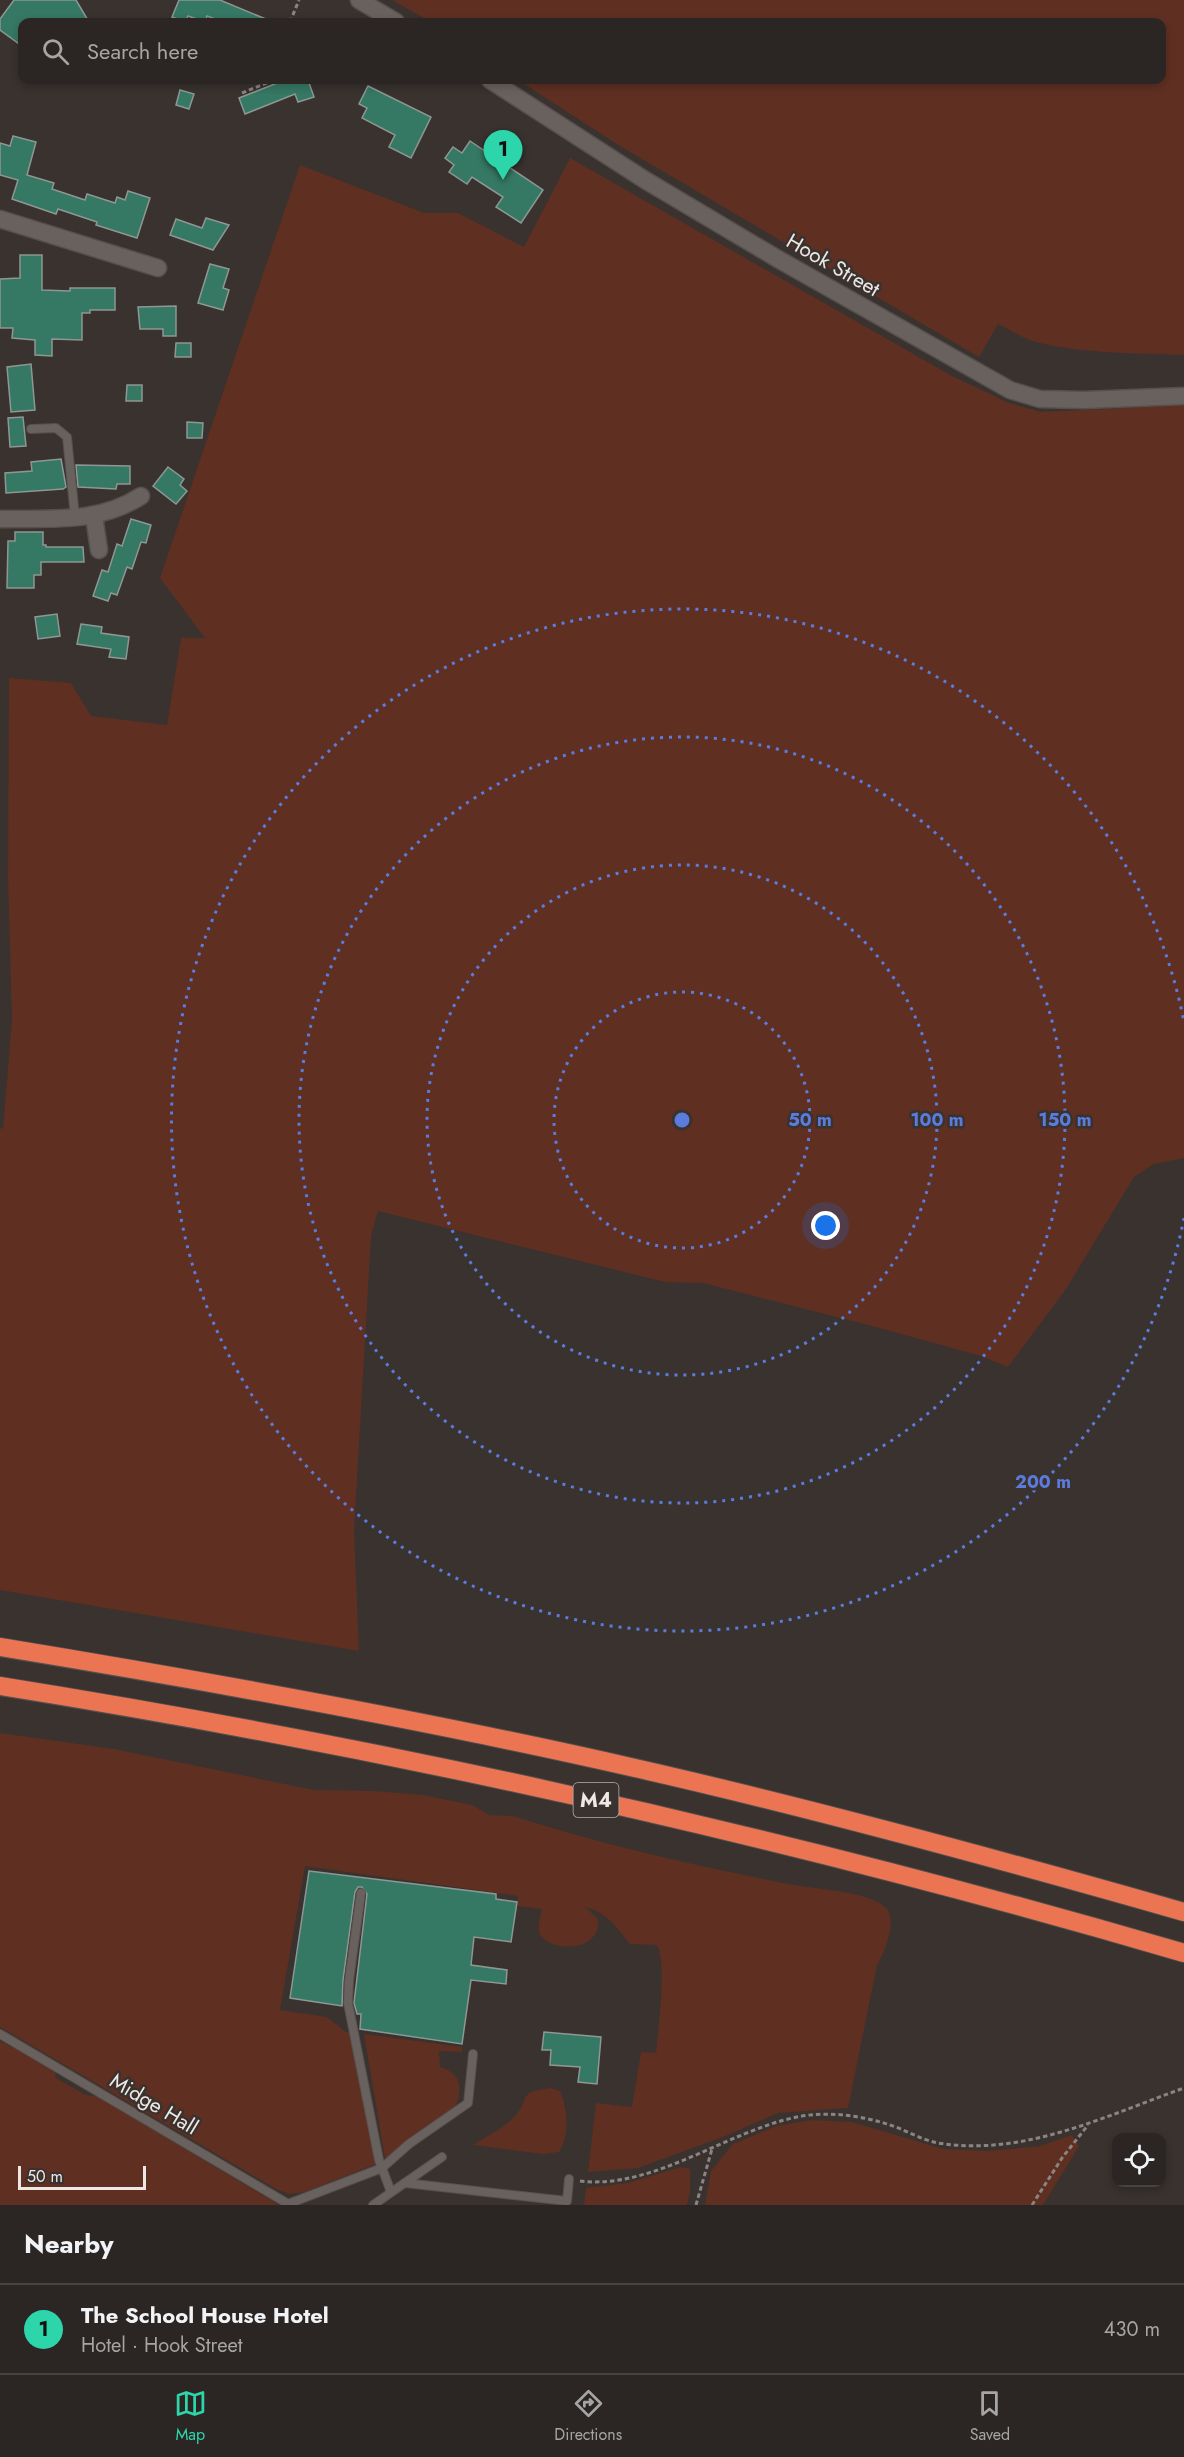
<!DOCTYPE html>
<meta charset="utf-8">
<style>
body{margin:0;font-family:Jost,sans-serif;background:#373230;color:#f1f3f6}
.controls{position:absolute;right:18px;bottom:18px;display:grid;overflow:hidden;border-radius:12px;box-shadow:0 3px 9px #0003}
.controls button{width:54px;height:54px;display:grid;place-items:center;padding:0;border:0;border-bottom:2px solid #474341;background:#2b2623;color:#f1f3f6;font:30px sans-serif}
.scale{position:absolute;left:18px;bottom:15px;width:128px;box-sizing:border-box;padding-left:6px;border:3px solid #ede8e6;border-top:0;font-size:16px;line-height:21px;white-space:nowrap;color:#ede8e6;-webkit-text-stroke:4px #39322f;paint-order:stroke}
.you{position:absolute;left:826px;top:1226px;width:21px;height:21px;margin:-15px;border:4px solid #fff;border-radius:50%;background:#1a73e8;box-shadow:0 0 0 9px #1a73e833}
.badge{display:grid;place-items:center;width:39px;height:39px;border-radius:50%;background:#2dd5ab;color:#111;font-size:20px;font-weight:700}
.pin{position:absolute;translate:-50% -50px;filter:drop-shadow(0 2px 3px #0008)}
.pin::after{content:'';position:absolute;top:32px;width:21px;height:18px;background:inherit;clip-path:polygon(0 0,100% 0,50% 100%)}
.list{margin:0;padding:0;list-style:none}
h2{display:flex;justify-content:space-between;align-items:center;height:78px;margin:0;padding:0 24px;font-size:26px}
h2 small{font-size:20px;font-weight:400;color:#a6a5a6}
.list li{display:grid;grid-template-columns:39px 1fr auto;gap:18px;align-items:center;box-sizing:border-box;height:90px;padding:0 24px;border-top:2px solid #474341}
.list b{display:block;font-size:22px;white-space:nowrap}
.list p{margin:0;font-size:20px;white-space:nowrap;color:#a6a5a6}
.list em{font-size:20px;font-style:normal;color:#a6a5a6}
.icon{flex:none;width:33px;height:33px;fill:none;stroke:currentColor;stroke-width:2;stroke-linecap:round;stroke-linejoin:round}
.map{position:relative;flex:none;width:1184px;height:2205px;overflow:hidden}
.search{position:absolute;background:#2b2623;box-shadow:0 3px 9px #0003;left:18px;right:18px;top:18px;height:66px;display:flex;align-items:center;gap:15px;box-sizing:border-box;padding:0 21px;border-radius:12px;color:#a6a5a6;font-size:22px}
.sheet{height:168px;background:#2b2623}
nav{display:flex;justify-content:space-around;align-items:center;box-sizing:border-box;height:84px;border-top:2px solid #474341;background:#2b2623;font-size:16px;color:#a6a5a6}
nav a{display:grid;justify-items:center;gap:3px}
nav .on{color:#2dd5ab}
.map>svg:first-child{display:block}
.green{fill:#5f2f22}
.building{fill:#357864;stroke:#8e9794;stroke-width:1.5}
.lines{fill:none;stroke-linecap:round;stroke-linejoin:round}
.lane-casing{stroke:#554f4d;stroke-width:10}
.street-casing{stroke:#554f4d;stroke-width:19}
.highway-casing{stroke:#554f4d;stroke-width:20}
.path{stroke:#8a8482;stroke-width:3;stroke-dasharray:4.5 3;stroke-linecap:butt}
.lane{stroke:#69615e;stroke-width:8}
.street{stroke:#69615e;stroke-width:16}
.highway{stroke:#eb7553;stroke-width:18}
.ring{fill:none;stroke:#5b7cdc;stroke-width:3;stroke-dasharray:3 6}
.labels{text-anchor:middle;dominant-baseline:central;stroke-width:5;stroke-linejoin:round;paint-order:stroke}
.shield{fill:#39322f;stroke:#b7b1af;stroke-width:1.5}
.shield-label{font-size:20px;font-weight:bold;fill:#ede8e6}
.street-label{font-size:21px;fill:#ede8e6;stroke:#39322f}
.centre{fill:#5b7cdc;stroke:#39322f;stroke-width:3}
.ring-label{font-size:18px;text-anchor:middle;font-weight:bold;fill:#5b7cdc;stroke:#39322f;stroke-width:5;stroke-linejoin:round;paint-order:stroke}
</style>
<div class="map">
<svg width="1184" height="2205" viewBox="0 0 1184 2205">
<rect width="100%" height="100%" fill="#39322f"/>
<!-- green -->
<g class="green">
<path d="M 392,0 L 1184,0 L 1184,355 C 1138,353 1069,354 1027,339 C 1017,335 1007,328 998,324 L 979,357 L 620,146 L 518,80 L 1162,80 L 1162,22 L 431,22 Z"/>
<polygon points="570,158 952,376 1009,403 1041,412 1184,405 1184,1158 1154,1164 1134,1177 1066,1289 1008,1367 981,1356 872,1326 703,1283 665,1282 378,1211 371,1236 354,1531 359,1651 0,1590 0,1128 3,1129 12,1020 8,876 9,678 71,683 91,716 167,725 181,638 205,638 160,578 300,165 424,213 458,213 524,247"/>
<path d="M 0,1733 L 114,1749 L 314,1790 L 373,1791 L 423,1795 L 472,1805 L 489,1815 L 513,1816 C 601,1844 692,1865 783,1883 C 809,1889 864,1890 884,1906 C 899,1917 885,1952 877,1965 L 848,2108 L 778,2113 L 723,2137 L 638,2168 L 588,2172 L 596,2103 L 632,2107 L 641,2052 L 656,2053 C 658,2029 667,1964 657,1945 L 630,1944 C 616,1927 607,1912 585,1907 L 598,1919 C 601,1955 546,1952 539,1932 C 537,1925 541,1916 542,1909 L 518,1906 L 518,1896 L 305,1866 L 280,2010 L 327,2017 L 346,2032 L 350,2032 L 376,2164 L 304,2192 L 289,2194 L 276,2189 L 0,2027 Z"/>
<path d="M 364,2034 L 462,2047 L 462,2052 L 439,2051 L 440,2067 C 462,2073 463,2089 455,2108 L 385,2158 Z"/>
<polygon points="0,2041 54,2069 56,2078 86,2095 96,2096 279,2205 0,2205"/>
<path d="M 551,2088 L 560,2091 C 568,2109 570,2135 559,2152 L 543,2154 L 473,2145 C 486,2137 502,2129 513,2118 C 533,2099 513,2093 551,2088 Z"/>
<polygon points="812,2120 852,2122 943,2149 989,2151 1040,2146 1072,2135 1079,2146 1043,2205 705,2205 711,2171 733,2144 776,2126"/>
<polygon points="681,2167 690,2169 690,2191 687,2205 584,2205 586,2188 628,2183"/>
</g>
<!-- building -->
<g class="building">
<polygon points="14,0 76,0 89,22 22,22 22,46 0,30 0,19"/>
<polygon points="179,0 220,0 273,22 223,22 207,16 205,22 188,16 185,22 172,17"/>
<polygon points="285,80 308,80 314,97 298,102 295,94 245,114 239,98"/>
<polygon points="368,86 431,117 411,158 389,147 395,135 362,118 367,108 359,104"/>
<polygon points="180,90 194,94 189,109 176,105"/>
<polygon points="13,136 36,142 27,175 54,183 52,189 85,200 87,194 115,203 117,197 125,200 128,191 150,198 137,238 96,225 97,222 58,209 56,214 12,199 18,180 0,175 0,143 10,146"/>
<polygon points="470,141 543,190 521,223 496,207 503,197 472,177 467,184 449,172 454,165 445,158 453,147 462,153"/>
<polygon points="206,218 229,225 213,250 170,235 176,219 202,228"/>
<polygon points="20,255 42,255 42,290 70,291 70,288 115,288 115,310 90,310 90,313 82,313 82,340 52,339 52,356 35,355 35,340 12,338 13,328 0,328 0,279 20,278"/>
<polygon points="210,264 229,269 223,288 229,290 223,310 198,303"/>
<polygon points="176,306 176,336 163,336 163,329 140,329 138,307"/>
<polygon points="176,343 191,343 191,357 175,357"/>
<polygon points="31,364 35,410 11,412 7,367"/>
<polygon points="127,385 142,385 142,401 126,401"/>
<polygon points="23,417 26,446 10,447 8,418"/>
<polygon points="187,422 203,423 202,438 187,438"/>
<polygon points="61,459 66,487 63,489 6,493 5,473 32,471 31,462"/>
<polygon points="76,465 130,466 130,484 117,484 116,489 78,487"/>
<polygon points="168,467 184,479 180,485 187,491 176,504 153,486"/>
<polygon points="131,519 151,525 146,543 141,542 132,569 127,567 117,595 111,593 108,601 93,596 102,570 108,572 117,544 122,546"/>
<polygon points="15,532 43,532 43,545 46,545 46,547 83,547 84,562 41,562 41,575 34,575 34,588 7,588 8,541 15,541"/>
<polygon points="57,614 60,636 38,639 35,617"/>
<polygon points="81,624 102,627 101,633 129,637 126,659 109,657 111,649 77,644"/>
<polygon points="309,1871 496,1894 496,1899 517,1902 511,1942 474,1937 471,1965 507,1970 506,1984 471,1980 462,2044 360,2029 361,2014 357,2014 354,2003 367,1894 362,1887 358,1887 355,1892 343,1980 342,2006 290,1998"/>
<polygon points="544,2032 601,2037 597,2084 578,2082 580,2067 550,2065 551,2050 542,2050"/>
</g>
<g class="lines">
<defs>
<g id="lane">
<polyline points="31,429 56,428 67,437 75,517"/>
<polyline points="361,1893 349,1981 348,2003 379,2160 391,2192"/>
<polyline points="0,2034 290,2205"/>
<polyline points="405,2183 567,2201 569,2179"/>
<polyline points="288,2204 382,2168 409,2144 468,2103 473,2054"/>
<polyline points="373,2205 442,2157"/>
</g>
<g id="street">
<polyline points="359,0 396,22"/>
<polyline points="490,80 645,180 778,259 1010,390 1040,399 1084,400 1184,396"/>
<polyline points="0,219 158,268"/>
<polyline points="94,516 99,550"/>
<path d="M 0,519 C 50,518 98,524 141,496"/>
</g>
<g id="highway">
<path d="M 0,1647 C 213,1682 425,1720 635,1768 C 820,1810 1002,1860 1184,1912"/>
<path d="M 0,1686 C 400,1750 795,1839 1184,1953"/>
</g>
</defs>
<!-- lane casing -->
<use href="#lane" class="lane-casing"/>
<!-- street casing -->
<use href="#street" class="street-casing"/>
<!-- highway casing -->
<use href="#highway" class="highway-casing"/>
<!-- path -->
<g class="path">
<polyline points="290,22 299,0"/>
<polyline points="242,93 269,82 270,80"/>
<path d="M 580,2181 C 653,2190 727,2131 797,2117 C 825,2111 859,2115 887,2124 C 904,2129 921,2140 938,2143 C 1024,2157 1105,2116 1184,2088"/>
<polyline points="696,2205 712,2149"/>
<polyline points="1032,2205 1062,2158 1088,2125"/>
</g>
<!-- lane -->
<use href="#lane" class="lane"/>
<!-- street -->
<use href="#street" class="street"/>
<!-- highway -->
<use href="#highway" class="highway"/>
</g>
<!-- distance rings -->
<g class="ring">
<circle cx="682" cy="1120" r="128"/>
<circle cx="682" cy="1120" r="255"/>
<circle cx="682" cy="1120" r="383"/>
<path d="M1184 1218A511 511 0 1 1 1184 1022"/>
</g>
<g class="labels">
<!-- shield labels -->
<rect class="shield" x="573.5" y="1783" width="45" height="34" rx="4.5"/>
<g class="shield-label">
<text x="596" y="1800">M4</text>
</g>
<!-- street labels -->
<g class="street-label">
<text transform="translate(833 265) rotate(30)">Hook Street</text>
<text transform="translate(154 2104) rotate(31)">Midge Hall</text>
</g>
</g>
<circle cx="682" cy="1120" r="9" class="centre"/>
<g class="ring-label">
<text x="810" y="1126">50 m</text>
<text x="937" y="1126">100 m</text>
<text x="1065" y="1126">150 m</text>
<text x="1043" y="1488">200 m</text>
</g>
</svg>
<div class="controls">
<button><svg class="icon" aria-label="locate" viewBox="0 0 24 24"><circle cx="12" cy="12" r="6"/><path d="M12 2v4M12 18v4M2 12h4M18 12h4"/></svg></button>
</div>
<div class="scale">50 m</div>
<div class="you"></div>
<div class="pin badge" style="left:503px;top:180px">1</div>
<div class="search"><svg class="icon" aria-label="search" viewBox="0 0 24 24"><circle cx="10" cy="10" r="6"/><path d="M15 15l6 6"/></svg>Search here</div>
</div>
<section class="sheet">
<h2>Nearby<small></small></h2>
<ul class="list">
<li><span class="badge">1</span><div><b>The School House Hotel</b><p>Hotel · Hook Street</p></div><em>430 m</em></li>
</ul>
</section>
<nav>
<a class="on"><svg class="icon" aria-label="map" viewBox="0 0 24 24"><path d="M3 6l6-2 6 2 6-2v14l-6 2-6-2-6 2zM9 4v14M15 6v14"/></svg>Map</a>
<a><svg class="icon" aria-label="directions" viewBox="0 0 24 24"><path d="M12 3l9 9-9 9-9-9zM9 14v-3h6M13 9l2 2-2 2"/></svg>Directions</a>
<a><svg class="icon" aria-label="saved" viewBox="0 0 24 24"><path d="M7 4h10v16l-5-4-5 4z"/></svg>Saved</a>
</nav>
